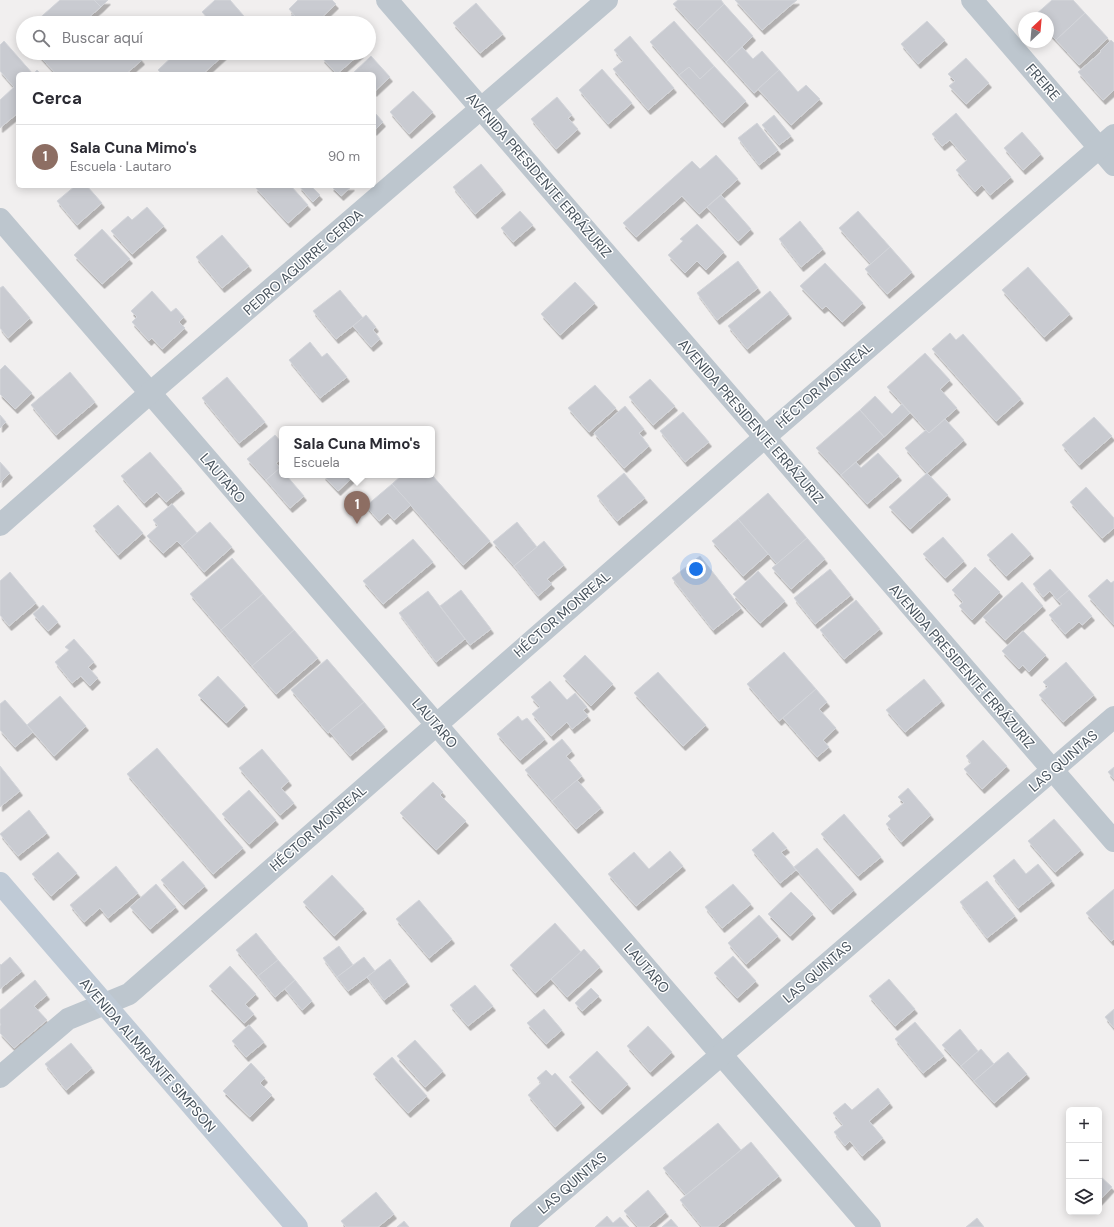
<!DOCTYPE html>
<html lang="es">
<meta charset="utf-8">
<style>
body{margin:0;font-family:"DM Sans",sans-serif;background:#f2f2f3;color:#2b2b33}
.controls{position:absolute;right:12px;bottom:12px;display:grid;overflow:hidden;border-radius:6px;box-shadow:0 2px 10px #0003}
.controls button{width:36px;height:36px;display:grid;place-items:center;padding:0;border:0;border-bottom:1px solid #e1e1e2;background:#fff;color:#2b2b33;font:20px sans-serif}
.compass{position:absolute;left:1018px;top:12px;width:36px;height:36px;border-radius:50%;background:#fff;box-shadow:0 2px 10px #0003;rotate:26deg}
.you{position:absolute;left:696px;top:569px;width:14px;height:14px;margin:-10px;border:3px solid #fff;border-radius:50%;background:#1a73e8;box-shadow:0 0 0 6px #1a73e833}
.badge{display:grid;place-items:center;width:26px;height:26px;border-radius:50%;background:#196fe1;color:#fff;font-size:13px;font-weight:700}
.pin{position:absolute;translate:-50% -33px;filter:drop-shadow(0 1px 2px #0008)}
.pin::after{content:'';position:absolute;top:21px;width:14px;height:12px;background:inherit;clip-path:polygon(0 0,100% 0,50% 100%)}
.popup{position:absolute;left:279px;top:426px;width:156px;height:52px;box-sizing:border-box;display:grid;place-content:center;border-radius:6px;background:#fff;filter:drop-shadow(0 1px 3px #0005);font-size:13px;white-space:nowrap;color:#7c7c81}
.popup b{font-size:15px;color:#2b2b33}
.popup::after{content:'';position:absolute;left:50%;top:100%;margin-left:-8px;border:8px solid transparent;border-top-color:#fff}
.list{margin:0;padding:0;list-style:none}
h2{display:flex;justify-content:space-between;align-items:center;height:52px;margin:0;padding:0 16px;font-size:17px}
h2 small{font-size:13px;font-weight:400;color:#7c7c81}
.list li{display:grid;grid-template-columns:26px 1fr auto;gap:12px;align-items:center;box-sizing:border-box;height:64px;padding:0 16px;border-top:1px solid #e1e1e2}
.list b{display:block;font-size:15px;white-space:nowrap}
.list p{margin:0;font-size:13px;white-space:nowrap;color:#7c7c81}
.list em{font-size:13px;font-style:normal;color:#7c7c81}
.icon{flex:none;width:22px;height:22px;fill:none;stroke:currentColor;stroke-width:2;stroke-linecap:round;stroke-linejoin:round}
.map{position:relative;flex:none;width:1114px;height:1227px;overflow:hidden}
.search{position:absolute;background:#fff;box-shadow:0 2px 10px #0003;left:16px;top:16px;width:360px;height:44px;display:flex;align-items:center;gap:10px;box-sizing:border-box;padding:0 14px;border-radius:22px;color:#7c7c81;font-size:15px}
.panel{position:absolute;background:#fff;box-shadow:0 2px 10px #0003;left:16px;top:72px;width:360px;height:116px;border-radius:6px}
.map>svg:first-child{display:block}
.building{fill:#c9cbd1;stroke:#d3d5da;filter:url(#shadow)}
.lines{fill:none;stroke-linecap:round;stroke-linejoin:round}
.minor{stroke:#bdc6ce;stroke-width:22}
.tertiary{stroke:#bdc6ce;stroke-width:22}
.secondary{stroke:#bfcad6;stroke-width:22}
.labels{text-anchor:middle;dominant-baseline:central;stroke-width:3;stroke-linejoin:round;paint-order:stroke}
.street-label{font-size:14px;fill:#47525c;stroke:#fff}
</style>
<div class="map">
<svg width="1114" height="1227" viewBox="0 0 1114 1227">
<defs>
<filter id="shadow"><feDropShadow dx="2.5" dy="4.5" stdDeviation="0" flood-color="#0004"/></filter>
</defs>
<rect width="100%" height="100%" fill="#f1efef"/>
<!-- building -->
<g class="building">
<polygon points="60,0 94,0 101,7 82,23 34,23"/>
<polygon points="94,0 108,0 101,7"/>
<polygon points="215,0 230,0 250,23 212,23 202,12"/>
<polygon points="298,0 332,0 336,4 316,23 301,23 289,9"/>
<polygon points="678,0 721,0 724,4 697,30 673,4"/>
<polygon points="735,0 797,0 762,30"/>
<polygon points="1052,0 1073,0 1085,13 1056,40 1048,32 1048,18 1035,18 1034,16"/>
<polygon points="476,3 503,34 480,53 453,23"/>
<polygon points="724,4 753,36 726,62 697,30"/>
<polygon points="1085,13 1108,38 1079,65 1056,40"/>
<polygon points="293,14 301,23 284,23"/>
<polygon points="674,21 714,66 700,79 689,67 679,75 650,42"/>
<polygon points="927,21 945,40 918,64 901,44"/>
<polygon points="630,36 674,88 648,110 613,69 623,61 614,50"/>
<polygon points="1111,40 1114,43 1114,90 1103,100 1078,72 1101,52 1100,51"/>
<polygon points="4,41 33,74 37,70 41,74 18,74 18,113 0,128 0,100 14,87 0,71 0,45"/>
<polygon points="742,47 753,59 762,51 779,70 754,93 726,62"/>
<polygon points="37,53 136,53 142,60 126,74 56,74"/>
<polygon points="176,53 226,53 203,74 162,74 158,70"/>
<polygon points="327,53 361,53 337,74 322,58"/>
<polygon points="371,56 390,77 374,92 374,74 352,74"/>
<polygon points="966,58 989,83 966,104 949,86 955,81 948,74"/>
<polygon points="714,66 746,101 722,123 679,75 689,67 700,79"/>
<polygon points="602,69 632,103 608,124 579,90"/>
<polygon points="779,70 798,92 806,85 820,99 791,125 758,89"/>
<polygon points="413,91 433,112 409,134 390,112"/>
<polygon points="557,97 572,115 568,118 578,129 556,149 531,119"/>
<polygon points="956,113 1011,177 990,195 982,185 975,192 956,170 967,160 950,140 942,146 932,134"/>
<polygon points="376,114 383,122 374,131 374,116"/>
<polygon points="774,115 791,136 779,145 762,125"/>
<polygon points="757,123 778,150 759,165 738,138"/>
<polygon points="1022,132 1041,154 1023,170 1004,148"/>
<polygon points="716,155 738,179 699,214 682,196 636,237 623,223 692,161 700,169"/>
<polygon points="481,164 503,190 475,214 453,187"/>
<polygon points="75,186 87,186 102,203 77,225 57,201"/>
<polygon points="256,186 291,186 308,205 288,223 255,187"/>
<polygon points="299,186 311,186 320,195 313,202"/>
<polygon points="331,186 352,186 341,196"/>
<polygon points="721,195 751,229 738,241 707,207"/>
<polygon points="147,207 164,226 132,254 111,231 128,216 132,220"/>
<polygon points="520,211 533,225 513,242 501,228"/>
<polygon points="858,211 890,247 871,264 839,228"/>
<polygon points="800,221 823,249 801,267 779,239"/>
<polygon points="697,224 724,252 706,270 697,261 685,273 668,255 683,241 680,239"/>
<polygon points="102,229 130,259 102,284 74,255"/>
<polygon points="222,235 249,266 222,288 196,257"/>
<polygon points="890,247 912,272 887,294 865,269"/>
<polygon points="738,261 758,288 717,320 697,293"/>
<polygon points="825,263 863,303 842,322 826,306 822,309 800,286"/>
<polygon points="1028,267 1070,314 1044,337 1002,290"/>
<polygon points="575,282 595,303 560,335 541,314"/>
<polygon points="3,286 30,318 8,338 0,328 0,288"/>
<polygon points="340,290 363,318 336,339 313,311"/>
<polygon points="152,291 171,312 176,308 184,317 179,322 185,328 162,349 152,338 149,341 132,322 137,317 131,311"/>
<polygon points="770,291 789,314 747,349 728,326"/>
<polygon points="366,315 376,327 373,330 380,339 371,347 353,326"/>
<polygon points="950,333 956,340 963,334 1021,399 996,421 932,349"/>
<polygon points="310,342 322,357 327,353 347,377 320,398 289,360"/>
<polygon points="925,353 950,380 940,389 957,408 929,433 887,387"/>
<polygon points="5,365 32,393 15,409 0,394 0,370"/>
<polygon points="70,372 95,402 56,435 31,405"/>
<polygon points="227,377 265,422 239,443 202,398"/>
<polygon points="650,379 675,406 653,425 629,397"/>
<polygon points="595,385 616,408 589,432 568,408"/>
<polygon points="875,396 892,414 902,404 910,413 884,437 860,410"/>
<polygon points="625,406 644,429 639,433 649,446 624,468 594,433"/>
<polygon points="860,410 884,437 841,475 816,448"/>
<polygon points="683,412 709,442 685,462 660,431"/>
<polygon points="0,415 6,422 0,428"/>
<polygon points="1094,417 1112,436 1079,465 1062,445"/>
<polygon points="945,419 964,440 927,473 905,448 926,430 929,433"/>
<polygon points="275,435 282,443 282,458 276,463 280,468 266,480 247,459"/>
<polygon points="150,452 182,489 166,502 157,492 144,503 121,476"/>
<polygon points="878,453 899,476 867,504 841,475 856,462 861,468"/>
<polygon points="0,462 10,473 0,483"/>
<polygon points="280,468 282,470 282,475 286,475 304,496 290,508 266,480"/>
<polygon points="624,473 645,498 617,521 597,496"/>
<polygon points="927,473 948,495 910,529 889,507"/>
<polygon points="323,475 355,475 338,491"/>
<polygon points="402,475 432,475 490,541 463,565 392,484"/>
<polygon points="392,484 411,505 394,520 388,513 379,521 366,506"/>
<polygon points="1086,487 1114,518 1114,528 1102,538 1070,502"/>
<polygon points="768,493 807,538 777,564 738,519"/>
<polygon points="172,504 197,533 182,546 177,541 163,553 147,536 158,526 153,520"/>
<polygon points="118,505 143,533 118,555 93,526"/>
<polygon points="738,519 768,554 743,576 712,541"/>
<polygon points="210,522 232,547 204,572 182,546"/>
<polygon points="517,522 537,547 514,566 493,542"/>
<polygon points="1012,533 1031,554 1006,576 987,555"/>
<polygon points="943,537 964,561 945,578 923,554"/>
<polygon points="807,538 825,559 791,589 772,568"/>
<polygon points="413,539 433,562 383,604 363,581"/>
<polygon points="544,541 564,565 547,579 552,584 538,596 514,566"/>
<polygon points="700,556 741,608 713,630 672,578"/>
<polygon points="232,558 263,594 221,630 190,594"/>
<polygon points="975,567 1000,592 972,620 959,606 963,602 952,590"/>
<polygon points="830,569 851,595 815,624 794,598"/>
<polygon points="1050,569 1069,590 1057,600 1050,591 1043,597 1033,584"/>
<polygon points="758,571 785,601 760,623 733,594"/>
<polygon points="10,572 36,603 9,626 0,615 0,581"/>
<polygon points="1107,579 1111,583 1114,581 1114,625 1088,596"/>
<polygon points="1022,582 1043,606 1005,640 983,617"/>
<polygon points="461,590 491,629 470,645 440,606"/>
<polygon points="1069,590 1092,616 1082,625 1079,622 1065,634 1049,615 1062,604 1057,600"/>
<polygon points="428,591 465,639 436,662 399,613"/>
<polygon points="263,594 294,630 252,666 221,630"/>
<polygon points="856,600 880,629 844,659 820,630"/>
<polygon points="43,605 58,622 48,631 33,614"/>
<polygon points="294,630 318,658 276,694 252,666"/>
<polygon points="1023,631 1046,655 1029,672 1023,665 1019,669 1002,651"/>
<polygon points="74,639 94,662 88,667 98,678 90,686 81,676 72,683 55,662 69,650 65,647"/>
<polygon points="784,652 816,689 779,721 747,684"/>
<polygon points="585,655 613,684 591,706 563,676"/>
<polygon points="327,659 364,702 328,733 291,690"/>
<polygon points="1066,662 1094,695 1063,722 1039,695 1048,687 1043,682"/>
<polygon points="658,672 706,725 683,746 634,693"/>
<polygon points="218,676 245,705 226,723 198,695"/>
<polygon points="924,679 942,701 905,732 886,710"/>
<polygon points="550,681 567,700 575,693 587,707 583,710 588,716 572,729 567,722 551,736 532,714 540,707 531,697"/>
<polygon points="816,689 827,702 819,709 836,728 823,740 829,747 817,757 783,718"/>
<polygon points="60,696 86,726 54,756 27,725"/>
<polygon points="5,700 33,732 15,747 0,730 0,704"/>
<polygon points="364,702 385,727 350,756 329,731"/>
<polygon points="518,716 522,721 527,718 545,739 520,760 497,734"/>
<polygon points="562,739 572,751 566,756 582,776 552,801 525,770"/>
<polygon points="983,740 1007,766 982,789 964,769 971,763 966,756"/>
<polygon points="157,748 243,848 213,874 127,774"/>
<polygon points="262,749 289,781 281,788 294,803 280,815 239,768"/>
<polygon points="0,766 20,791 0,807"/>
<polygon points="1114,767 1114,779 1108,772"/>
<polygon points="577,780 601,808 576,829 552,801"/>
<polygon points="433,782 443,792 440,795 466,821 436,850 400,813"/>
<polygon points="908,788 931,815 901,842 886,824 891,819 888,816 904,803 898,797"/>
<polygon points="249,790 276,820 249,844 222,814"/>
<polygon points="29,810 47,833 18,856 0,834"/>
<polygon points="844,814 881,857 858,876 821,834"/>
<polygon points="1054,819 1081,850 1055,872 1028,841"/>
<polygon points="773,832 787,848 781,852 796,870 780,883 752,850"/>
<polygon points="817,848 854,890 831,910 794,867"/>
<polygon points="670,851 683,866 636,906 608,874 634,852 649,869"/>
<polygon points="58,852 77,873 51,896 32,874"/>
<polygon points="1014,859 1026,874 1038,864 1052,881 1018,908 993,876"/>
<polygon points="183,861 205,886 183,905 161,880"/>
<polygon points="116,866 138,893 108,918 100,908 84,922 70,905"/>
<polygon points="332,875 364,909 334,936 303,902"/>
<polygon points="987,881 1015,916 987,938 960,902"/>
<polygon points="156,884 176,907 150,929 130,907"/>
<polygon points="733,884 751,904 722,928 705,907"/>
<polygon points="1114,889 1114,939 1111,941 1086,913"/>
<polygon points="791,892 813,914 790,936 768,914"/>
<polygon points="419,900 452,939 429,958 396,919"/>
<polygon points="759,915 778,936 746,964 728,943"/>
<polygon points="555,923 581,952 535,993 510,965"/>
<polygon points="256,933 278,960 258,976 236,950"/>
<polygon points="339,946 353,965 337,977 323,958"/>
<polygon points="584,949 600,967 567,997 551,979"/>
<polygon points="733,956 756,981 737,998 714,973"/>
<polygon points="10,957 22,971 0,989 0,964 1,965"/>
<polygon points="364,957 375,971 348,991 337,977"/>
<polygon points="390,959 407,982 384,1000 367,977"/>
<polygon points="278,960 295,980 275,997 258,976"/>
<polygon points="230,966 256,994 245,1004 254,1014 244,1023 209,986"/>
<polygon points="889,979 915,1009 895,1026 869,996"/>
<polygon points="35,980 47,995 34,1006 47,1020 14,1048 0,1033 0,1026 1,1024 0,1023 0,1010"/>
<polygon points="295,980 312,1001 302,1010 285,989"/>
<polygon points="475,985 493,1006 468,1026 450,1005"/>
<polygon points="591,988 599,996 582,1011 575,1003"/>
<polygon points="544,1009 562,1030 546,1044 527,1023"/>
<polygon points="1114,1009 1114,1028 1105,1017"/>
<polygon points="915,1022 944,1056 923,1073 895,1039"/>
<polygon points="249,1025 264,1042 246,1057 232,1041"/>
<polygon points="648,1026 672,1052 650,1072 627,1046"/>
<polygon points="960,1029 978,1051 961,1066 942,1045"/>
<polygon points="415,1040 443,1071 425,1087 397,1056"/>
<polygon points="71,1043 92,1068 66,1090 45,1064"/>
<polygon points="981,1049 994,1064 974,1081 961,1066"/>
<polygon points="597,1051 628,1084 600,1110 569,1077"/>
<polygon points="1008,1052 1027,1074 994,1103 974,1081"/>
<polygon points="392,1057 427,1096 408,1113 373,1074"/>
<polygon points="251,1063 265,1078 260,1083 272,1095 250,1117 223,1091"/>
<polygon points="546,1070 552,1076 555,1073 582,1103 555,1127 528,1095 541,1083 537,1078"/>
<polygon points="878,1088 890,1103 869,1121 883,1138 862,1156 850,1141 845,1146 834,1132 843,1125 833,1113 845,1103 852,1110"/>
<polygon points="718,1123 741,1150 686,1195 663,1168"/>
<polygon points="751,1142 779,1176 717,1227 702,1227 680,1200"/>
<polygon points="1099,1175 1112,1187 1099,1201"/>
<polygon points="648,1190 666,1212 648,1227 638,1227 624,1211"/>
<polygon points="376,1192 394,1214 378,1227 346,1227 341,1221"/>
<polygon points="607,1216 613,1223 620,1217 629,1227 595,1227"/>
<polygon points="977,1218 984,1227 966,1227"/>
<polygon points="671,1219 678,1227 662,1227"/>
<polygon points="404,1221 409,1227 397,1227"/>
</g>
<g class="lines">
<!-- minor -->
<g class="minor">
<polyline points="972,0 1114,165"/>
<polyline points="0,219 870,1227"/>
<polyline points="0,525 150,393 607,0"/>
<polyline points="0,1077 68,1019 129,994 765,437 1114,135"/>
<polyline points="521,1227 1114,717"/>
</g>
<!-- tertiary -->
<polyline class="tertiary" points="387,0 1114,841"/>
<!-- secondary -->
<polyline class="secondary" points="0,883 297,1227"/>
</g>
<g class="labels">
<!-- street labels -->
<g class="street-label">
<text transform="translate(1043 82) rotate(49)">FREIRE</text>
<text transform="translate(539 175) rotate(49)">AVENIDA PRESIDENTE ERRÁZURIZ</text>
<text transform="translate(303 262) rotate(-41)">PEDRO AGUIRRE CERDA</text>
<text transform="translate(824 385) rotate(-41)">HÉCTOR MONREAL</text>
<text transform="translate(751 421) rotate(49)">AVENIDA PRESIDENTE ERRÁZURIZ</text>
<text transform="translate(223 478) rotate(49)">LAUTARO</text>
<text transform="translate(562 614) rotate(-41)">HÉCTOR MONREAL</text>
<text transform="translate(962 666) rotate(49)">AVENIDA PRESIDENTE ERRÁZURIZ</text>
<text transform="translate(435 723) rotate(49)">LAUTARO</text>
<text transform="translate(1063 761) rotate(-41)">LAS QUINTAS</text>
<text transform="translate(318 828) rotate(-41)">HÉCTOR MONREAL</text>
<text transform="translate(647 968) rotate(49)">LAUTARO</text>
<text transform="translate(817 972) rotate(-41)">LAS QUINTAS</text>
<text transform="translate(148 1055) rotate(49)">AVENIDA ALMIRANTE SIMPSON</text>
<text transform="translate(572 1183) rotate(-41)">LAS QUINTAS</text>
</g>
</g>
</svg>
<div class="controls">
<button>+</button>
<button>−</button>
<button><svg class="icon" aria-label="layers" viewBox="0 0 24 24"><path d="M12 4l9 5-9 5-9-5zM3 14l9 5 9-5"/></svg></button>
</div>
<svg class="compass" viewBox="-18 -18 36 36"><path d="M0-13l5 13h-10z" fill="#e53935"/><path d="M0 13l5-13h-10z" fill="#7c7c81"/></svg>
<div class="you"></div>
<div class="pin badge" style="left:357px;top:524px;background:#8d6e63">1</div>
<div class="popup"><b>Sala Cuna Mimo's</b>Escuela</div>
<div class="search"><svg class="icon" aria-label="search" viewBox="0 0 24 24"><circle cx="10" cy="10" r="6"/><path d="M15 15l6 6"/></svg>Buscar aquí</div>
<section class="panel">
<h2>Cerca<small></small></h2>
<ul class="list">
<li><span class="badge" style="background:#8d6e63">1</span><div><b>Sala Cuna Mimo's</b><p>Escuela · Lautaro</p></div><em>90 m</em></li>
</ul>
</section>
</div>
